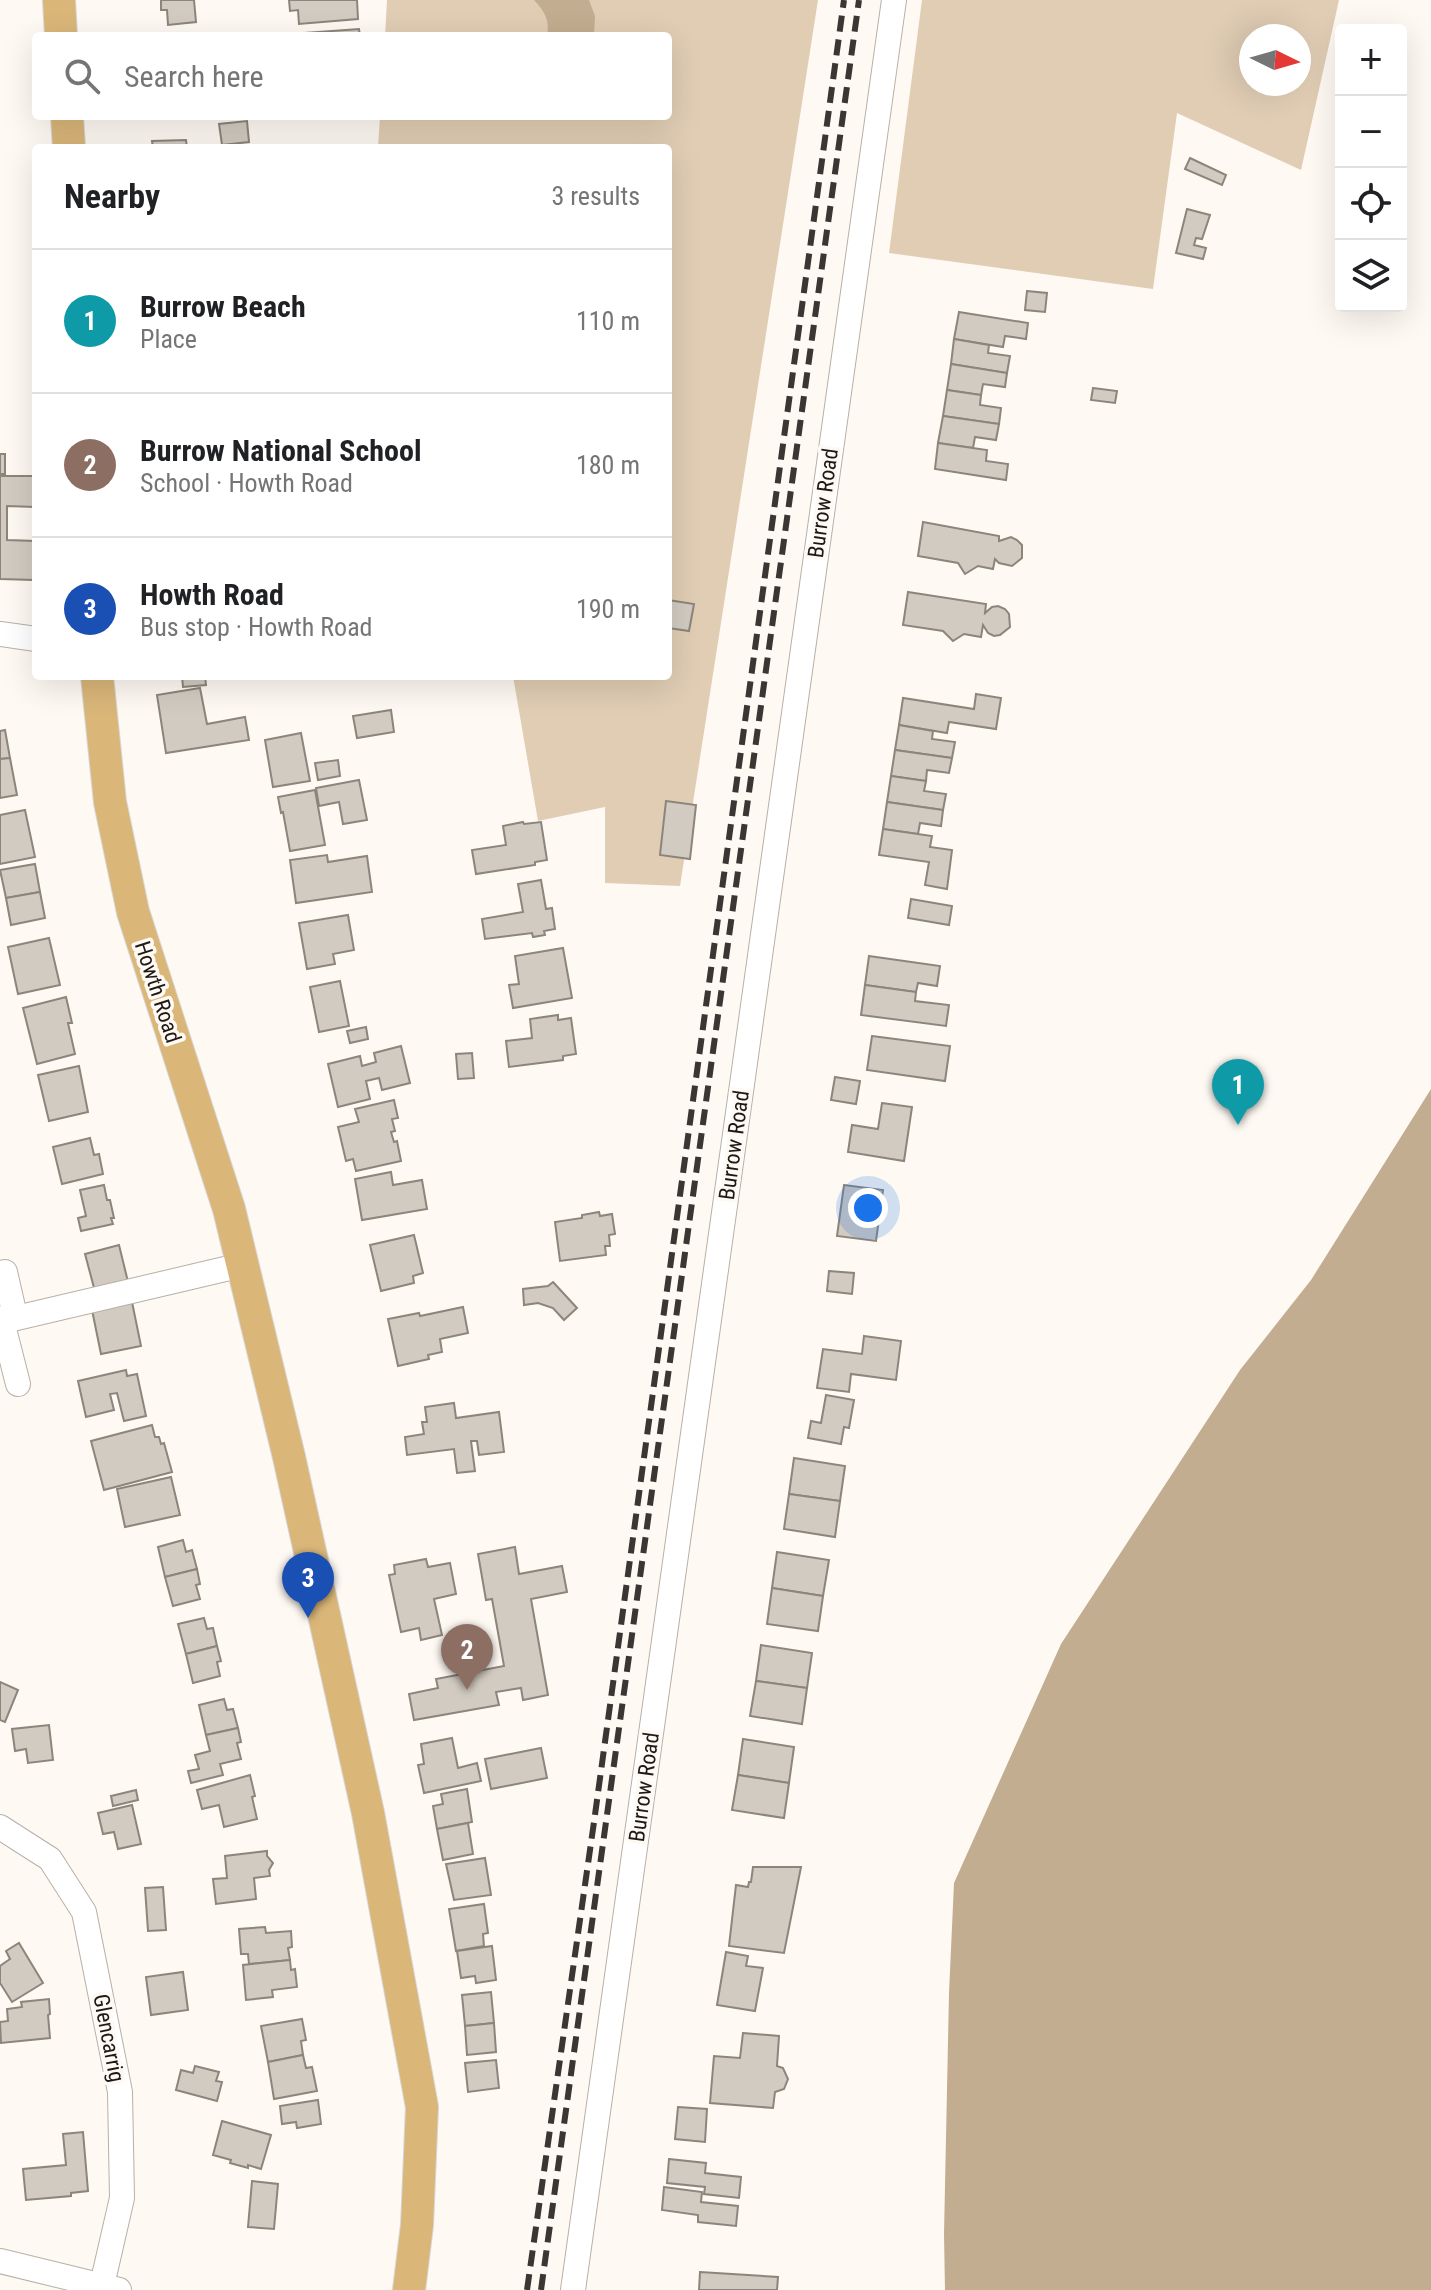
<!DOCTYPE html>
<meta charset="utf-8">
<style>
body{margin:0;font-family:"Roboto Condensed",sans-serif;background:#f6f6f6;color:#202124}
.controls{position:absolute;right:24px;top:24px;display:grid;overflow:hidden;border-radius:8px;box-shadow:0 8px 32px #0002}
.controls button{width:72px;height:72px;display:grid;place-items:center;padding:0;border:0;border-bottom:2px solid #e0e0e0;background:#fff;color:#202124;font:40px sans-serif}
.compass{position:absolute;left:1239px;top:24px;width:72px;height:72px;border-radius:50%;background:#fff;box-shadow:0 8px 32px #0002;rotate:95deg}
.you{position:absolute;left:868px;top:1208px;width:28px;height:28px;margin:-20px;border:6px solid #fff;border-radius:50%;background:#1a73e8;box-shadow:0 0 0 12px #1a73e833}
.badge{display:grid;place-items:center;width:52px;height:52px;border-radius:50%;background:#ea580c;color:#fff;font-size:26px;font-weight:700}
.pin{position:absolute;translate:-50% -66px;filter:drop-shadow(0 2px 4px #0008)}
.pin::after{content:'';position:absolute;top:42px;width:28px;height:24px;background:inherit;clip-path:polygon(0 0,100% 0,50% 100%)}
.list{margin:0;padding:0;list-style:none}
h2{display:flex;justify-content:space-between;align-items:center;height:104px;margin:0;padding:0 32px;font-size:34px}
h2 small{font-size:26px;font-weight:400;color:#757577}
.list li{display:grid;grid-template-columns:52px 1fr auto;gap:24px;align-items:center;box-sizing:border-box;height:144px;padding:0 32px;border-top:2px solid #e0e0e0}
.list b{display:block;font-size:30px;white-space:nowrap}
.list p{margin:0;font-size:26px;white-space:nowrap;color:#757577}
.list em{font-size:26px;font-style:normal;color:#757577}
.icon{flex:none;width:44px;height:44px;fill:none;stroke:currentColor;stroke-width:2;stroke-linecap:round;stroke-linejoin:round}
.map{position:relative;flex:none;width:1431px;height:2290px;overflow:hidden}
.search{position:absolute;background:#fff;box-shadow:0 8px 32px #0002;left:32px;top:32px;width:640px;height:88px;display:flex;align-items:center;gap:20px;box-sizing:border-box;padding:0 28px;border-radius:8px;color:#757577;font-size:30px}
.panel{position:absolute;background:#fff;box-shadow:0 8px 32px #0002;left:32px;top:144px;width:640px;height:536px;border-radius:8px}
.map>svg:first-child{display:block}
.green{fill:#e1cdb4;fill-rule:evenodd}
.water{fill:#c3ad90}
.building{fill:#d2cbc1;stroke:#8c857c;stroke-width:2}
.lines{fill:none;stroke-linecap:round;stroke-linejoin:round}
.minor-casing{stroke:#b8b0a7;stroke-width:26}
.major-casing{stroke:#d6d6d5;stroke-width:34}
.minor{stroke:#fff;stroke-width:24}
.major{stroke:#dab679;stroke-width:32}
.rail{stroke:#393633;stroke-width:6;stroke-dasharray:16 8;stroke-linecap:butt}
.labels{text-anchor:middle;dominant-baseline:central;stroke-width:7;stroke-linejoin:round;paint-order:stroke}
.street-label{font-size:22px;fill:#1c1916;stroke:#fef9f3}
</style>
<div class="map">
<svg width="1431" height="2290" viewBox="0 0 1431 2290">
<rect width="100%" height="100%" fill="#fef9f3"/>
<!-- green -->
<g class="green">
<polygon points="387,0 818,0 680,886 605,883 605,807 538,821 513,676 668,676 668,148 378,148 380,116 668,116 668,36 385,36"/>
<path d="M 922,0 L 1339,0 L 1301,170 L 1177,113 L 1153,289 L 889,253 ZM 1251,36 L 1299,36 L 1299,84 L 1251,84 Z"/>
</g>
<!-- water -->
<g class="water">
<path d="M 534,0 L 589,0 L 595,16 L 594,36 L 547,36 C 550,20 545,12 534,0 Z"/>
<polygon points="1431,1089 1431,2290 945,2290 944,2234 949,1993 954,1883 1061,1644 1240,1370 1311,1280"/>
</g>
<!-- building -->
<g class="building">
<polygon points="161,0 194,0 196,22 168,25 167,10 161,10"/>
<polygon points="289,0 357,0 358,19 299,24 298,10 290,11"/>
<polygon points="359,29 360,36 291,36 291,34"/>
<polygon points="247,121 249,142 222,145 219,124"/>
<polygon points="186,140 187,148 153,148 152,141"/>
<polygon points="1190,158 1226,175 1222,185 1185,169"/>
<polygon points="1187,209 1210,215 1202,239 1196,238 1194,245 1206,248 1203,259 1176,253"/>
<polygon points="1027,291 1047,293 1045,312 1025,310"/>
<polygon points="959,312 1028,323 1026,339 1005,336 1003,347 954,339"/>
<polygon points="954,339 989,345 988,353 1010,356 1007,373 951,364"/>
<polygon points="951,364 1007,373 1005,387 983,384 981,395 947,390"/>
<polygon points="1093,388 1117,391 1115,403 1091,400"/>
<polygon points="947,390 981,395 980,405 1001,408 999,424 943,416"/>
<polygon points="943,416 999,424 996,440 975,437 973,448 938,443"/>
<polygon points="938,443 987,450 986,461 1008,464 1006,480 935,469"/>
<rect x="0" y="454" width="5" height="20"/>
<polygon points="0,476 36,476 35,507 7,506 7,540 36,541 36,599 34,599 34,580 0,579"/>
<polygon points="923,522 999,536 999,541 1011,537 1017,540 1022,545 1022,558 1012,566 999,563 995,559 993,569 978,566 965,574 958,563 918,556"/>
<polygon points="908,592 986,604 985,613 992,607 998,606 1005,609 1009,614 1010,627 1000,635 994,636 988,633 983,625 981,637 964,634 953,641 943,631 903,625"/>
<polygon points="668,600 694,604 689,631 668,628"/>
<polygon points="182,676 205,676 206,685 183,687"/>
<polygon points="200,688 207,724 245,717 249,740 166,753 157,695"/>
<polygon points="976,694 1001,698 996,729 949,722 947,733 899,725 903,698 974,709"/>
<polygon points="391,710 394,732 357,738 353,716"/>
<polygon points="899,725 933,731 932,739 955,742 952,758 895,750"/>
<polygon points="5,730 10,758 0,759 0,731"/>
<polygon points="301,733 310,781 273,787 265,740"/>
<polygon points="895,750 952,758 949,773 927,770 926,781 891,776"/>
<polygon points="10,758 17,795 0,798 0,759"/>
<polygon points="338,760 340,776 318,780 315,763"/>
<polygon points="891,776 926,781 924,791 946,794 943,810 887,802"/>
<polygon points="359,780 367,820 343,824 339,802 319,806 316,788"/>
<polygon points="315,790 325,845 290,851 283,812 281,813 278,797"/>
<polygon points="666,801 696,805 690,859 660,855"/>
<polygon points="887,802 943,810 941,826 920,823 918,834 883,829"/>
<polygon points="25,810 35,857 0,864 0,815"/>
<polygon points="523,822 524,824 541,822 547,860 535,862 535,865 476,874 472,850 506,845 503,826"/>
<polygon points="883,829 932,836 930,847 952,850 947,889 925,885 929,862 879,855"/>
<polygon points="327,855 328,862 367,856 372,892 296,903 290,860"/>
<polygon points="35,864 40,892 6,898 0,870"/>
<polygon points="541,880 546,909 552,908 555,929 544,931 545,935 533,937 532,933 485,939 482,919 523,912 518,884"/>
<polygon points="40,892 45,918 11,925 6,898"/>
<polygon points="911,899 952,906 949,925 908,918"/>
<polygon points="348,915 354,950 333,954 335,964 307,969 299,923"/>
<polygon points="49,938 60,985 18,994 8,947"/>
<polygon points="563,948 572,998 513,1008 509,985 519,984 515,956"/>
<polygon points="869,956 940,966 937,986 918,983 916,992 865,985"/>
<polygon points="340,981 349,1026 319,1032 310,987"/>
<polygon points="865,985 916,992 915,1001 949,1005 946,1026 861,1015"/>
<polygon points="66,997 72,1023 68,1023 75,1054 37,1064 23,1008"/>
<polygon points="558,1015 558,1020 571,1018 576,1054 563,1056 563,1060 509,1067 506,1041 532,1038 530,1019"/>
<polygon points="366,1027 368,1039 350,1043 347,1031"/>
<polygon points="872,1036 950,1046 945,1081 867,1070"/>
<polygon points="401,1046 410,1083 382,1090 379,1078 366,1081 370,1099 338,1107 328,1064 360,1056 362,1066 376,1062 374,1053"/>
<polygon points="472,1053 474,1078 458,1079 456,1054"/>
<polygon points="79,1066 88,1112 49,1121 38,1075"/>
<polygon points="835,1077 860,1081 856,1104 831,1100"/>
<polygon points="394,1100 398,1118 392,1119 395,1131 391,1132 394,1142 397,1141 401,1161 356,1171 353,1159 346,1161 338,1127 359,1122 355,1109"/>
<polygon points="882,1103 912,1107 904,1161 848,1152 852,1125 878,1129"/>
<polygon points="90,1138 94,1155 99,1154 103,1174 62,1184 53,1147"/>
<polygon points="391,1172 393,1185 422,1180 427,1209 362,1220 355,1179"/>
<polygon points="104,1185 107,1200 110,1200 114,1218 111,1218 113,1224 81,1231 78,1218 86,1216 80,1190"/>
<polygon points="844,1185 883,1190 876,1241 837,1236"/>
<polygon points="599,1212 600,1216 612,1214 615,1234 609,1235 610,1246 605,1246 606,1255 560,1261 555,1222 582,1218 582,1215"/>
<polygon points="414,1235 423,1273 413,1276 414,1283 381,1291 370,1245"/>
<polygon points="119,1245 130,1290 97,1299 85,1254"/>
<polygon points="829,1271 854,1273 852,1294 827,1291"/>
<polygon points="553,1282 577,1308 564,1320 553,1308 538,1303 524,1305 523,1289 548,1286"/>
<polygon points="132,1302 141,1346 101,1354 92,1310"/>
<polygon points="463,1307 468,1333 440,1339 442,1352 428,1355 429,1359 398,1366 388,1319 419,1313 420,1316"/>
<polygon points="864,1336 901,1341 896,1380 851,1374 849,1392 817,1388 823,1349 862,1354"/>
<polygon points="126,1370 127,1376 137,1374 146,1416 124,1421 117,1393 110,1394 114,1410 86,1417 78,1381"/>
<polygon points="826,1395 854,1400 849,1428 844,1427 841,1444 808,1438 811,1421 821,1423"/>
<polygon points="454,1403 456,1418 499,1412 504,1452 479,1455 477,1441 471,1441 475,1471 457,1473 454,1449 407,1455 405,1437 424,1434 422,1422 427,1422 425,1407"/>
<polygon points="152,1425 155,1437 159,1437 161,1444 164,1443 172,1472 104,1490 91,1441"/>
<polygon points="794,1458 845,1466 840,1501 789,1494"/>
<polygon points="171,1477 180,1515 125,1527 117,1489"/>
<polygon points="789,1494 840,1501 835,1537 784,1529"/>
<polygon points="183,1540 186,1552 192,1550 197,1569 165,1577 158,1547"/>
<polygon points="515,1547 519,1574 562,1566 567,1592 531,1599 548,1695 523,1700 521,1688 496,1692 499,1705 414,1720 409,1694 438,1688 436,1679 504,1666 492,1599 486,1600 478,1554"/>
<polygon points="777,1552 829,1560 823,1596 772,1588"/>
<polygon points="426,1559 428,1567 450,1563 456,1594 434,1599 442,1635 421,1640 419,1628 401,1632 389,1575 395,1574 394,1565"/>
<polygon points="197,1569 200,1584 196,1585 200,1599 173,1606 165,1577"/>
<polygon points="772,1588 823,1596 818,1631 767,1624"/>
<polygon points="204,1618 207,1629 213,1628 217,1646 186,1654 178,1624"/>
<polygon points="761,1645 812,1653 807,1688 756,1681"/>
<polygon points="217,1646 221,1661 217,1662 220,1676 193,1683 186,1654"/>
<polygon points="756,1681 807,1688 802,1724 750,1716"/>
<polygon points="0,1682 18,1690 5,1722 0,1720"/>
<polygon points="224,1699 227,1710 233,1709 238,1728 206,1735 199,1705"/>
<polygon points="49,1725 53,1760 28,1763 26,1749 15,1751 12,1729"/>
<polygon points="238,1728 241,1742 237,1743 241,1759 220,1764 223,1775 191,1783 188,1771 199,1769 195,1755 210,1751 206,1735"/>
<polygon points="452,1738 458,1768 477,1763 481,1781 424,1793 418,1765 424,1764 421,1744"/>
<polygon points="743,1739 794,1747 789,1783 738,1775"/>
<polygon points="541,1748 547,1778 491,1789 485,1759"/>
<polygon points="250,1775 255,1796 252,1797 257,1819 224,1827 219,1805 202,1809 197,1790"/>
<polygon points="738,1775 789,1783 784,1818 732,1810"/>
<polygon points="467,1789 472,1822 437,1829 433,1806 443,1804 441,1794"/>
<polygon points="136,1790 138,1800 113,1806 111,1796"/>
<polygon points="132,1805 141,1844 118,1849 114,1832 103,1834 98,1813"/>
<polygon points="468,1823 473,1854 443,1860 437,1829"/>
<polygon points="267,1851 267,1856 273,1863 269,1870 270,1876 254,1878 256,1899 216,1904 213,1879 227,1878 225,1856"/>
<polygon points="485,1858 491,1895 454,1900 446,1864"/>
<polygon points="753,1867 801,1867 784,1953 729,1946 736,1885 748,1887 749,1882 751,1882"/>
<polygon points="163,1887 166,1930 148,1931 145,1888"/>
<polygon points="484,1904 488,1933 483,1934 484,1946 456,1951 449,1909"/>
<polygon points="265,1927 266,1933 291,1931 292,1947 288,1948 290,1960 249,1964 248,1954 241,1954 239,1929"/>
<polygon points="19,1943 43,1983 12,2002 0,1983 0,1966 10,1959 6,1951"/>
<polygon points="492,1946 496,1980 476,1983 475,1976 461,1978 457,1951"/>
<polygon points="726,1952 748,1956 746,1966 763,1968 755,2011 717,2005"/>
<polygon points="290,1960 291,1970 295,1969 297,1987 272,1990 273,1997 246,2000 243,1965"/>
<polygon points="183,1972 188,2010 151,2015 146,1977"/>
<polygon points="491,1992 494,2023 465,2026 462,1995"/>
<polygon points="49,1999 50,2014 48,2015 50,2038 1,2043 0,2022 8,2021 7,2009 22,2007 21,2002"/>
<polygon points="302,2019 306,2040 301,2041 303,2055 268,2062 261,2026"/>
<polygon points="494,2023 496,2052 467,2055 465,2026"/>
<polygon points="743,2033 779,2036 777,2066 783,2068 788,2079 784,2089 775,2092 773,2108 710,2103 714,2056 740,2058"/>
<polygon points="303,2055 306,2068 312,2067 317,2091 274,2099 268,2062"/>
<polygon points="496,2060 499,2088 468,2092 465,2063"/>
<polygon points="195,2066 219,2072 216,2081 222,2082 217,2101 176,2090 181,2070 193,2073"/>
<polygon points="318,2100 321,2124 297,2128 296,2122 282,2124 280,2106"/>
<polygon points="678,2107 707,2109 705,2142 675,2139"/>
<polygon points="222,2121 271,2135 261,2169 248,2165 248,2168 230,2163 231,2160 213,2155"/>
<polygon points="83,2132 88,2191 71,2193 71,2196 26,2200 23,2169 66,2165 63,2134"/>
<polygon points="669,2159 706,2163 705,2173 741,2177 739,2198 704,2194 705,2187 667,2183"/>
<polygon points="252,2181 278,2184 274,2229 248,2227"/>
<polygon points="664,2187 702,2192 701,2202 738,2206 736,2226 698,2222 698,2215 662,2210"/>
<polygon points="700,2272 778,2277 777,2290 699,2290"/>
</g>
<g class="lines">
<defs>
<g id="minor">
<polyline points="0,634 36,639"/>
<polyline points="5,1272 13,1307 4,1329 18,1384"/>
<polyline points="8,1320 242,1265"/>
<polyline points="0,1827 50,1859 84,1912 120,2092 122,2198 102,2285"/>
<polyline points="0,2261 119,2290"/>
<polyline points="573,2290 894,0"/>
</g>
<g id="major">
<polyline points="59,0 61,36"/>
<polyline points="67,116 69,148"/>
<polyline points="97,676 110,802 133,912 229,1209 289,1457 368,1813 422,2107 417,2225 409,2290"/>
</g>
</defs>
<!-- minor casing -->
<use href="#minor" class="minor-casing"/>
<!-- major casing -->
<use href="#major" class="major-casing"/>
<!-- minor -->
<use href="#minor" class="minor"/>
<!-- major -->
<use href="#major" class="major"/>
<!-- rail -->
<g class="rail">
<polyline points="527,2290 594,1822 844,0"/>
<polyline points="541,2290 859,0"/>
</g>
</g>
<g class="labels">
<!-- street labels -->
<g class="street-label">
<text transform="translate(823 503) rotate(-82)">Burrow Road</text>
<text transform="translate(158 992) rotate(72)">Howth Road</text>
<text transform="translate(734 1145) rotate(-82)">Burrow Road</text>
<text transform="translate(644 1787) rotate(-82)">Burrow Road</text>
<text transform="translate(109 2038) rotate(79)">Glencarrig</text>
</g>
</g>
</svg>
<div class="controls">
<button>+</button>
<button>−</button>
<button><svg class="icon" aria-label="locate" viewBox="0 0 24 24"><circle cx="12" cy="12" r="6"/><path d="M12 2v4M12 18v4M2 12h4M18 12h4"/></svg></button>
<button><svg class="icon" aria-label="layers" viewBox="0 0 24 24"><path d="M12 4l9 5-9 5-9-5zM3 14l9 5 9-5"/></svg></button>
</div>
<svg class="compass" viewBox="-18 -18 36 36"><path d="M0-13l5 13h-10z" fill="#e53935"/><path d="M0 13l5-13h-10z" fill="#757577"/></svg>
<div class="you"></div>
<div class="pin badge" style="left:1238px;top:1125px;background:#0f9aa8">1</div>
<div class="pin badge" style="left:467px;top:1690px;background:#8d6e63">2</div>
<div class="pin badge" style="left:308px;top:1618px;background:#1a4fb4">3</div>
<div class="search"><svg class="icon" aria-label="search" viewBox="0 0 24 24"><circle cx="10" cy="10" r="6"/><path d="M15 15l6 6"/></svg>Search here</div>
<section class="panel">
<h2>Nearby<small>3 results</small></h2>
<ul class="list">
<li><span class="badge" style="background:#0f9aa8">1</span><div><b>Burrow Beach</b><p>Place</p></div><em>110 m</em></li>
<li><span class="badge" style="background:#8d6e63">2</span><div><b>Burrow National School</b><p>School · Howth Road</p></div><em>180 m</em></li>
<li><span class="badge" style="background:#1a4fb4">3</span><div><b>Howth Road</b><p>Bus stop · Howth Road</p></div><em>190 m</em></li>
</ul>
</section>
</div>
